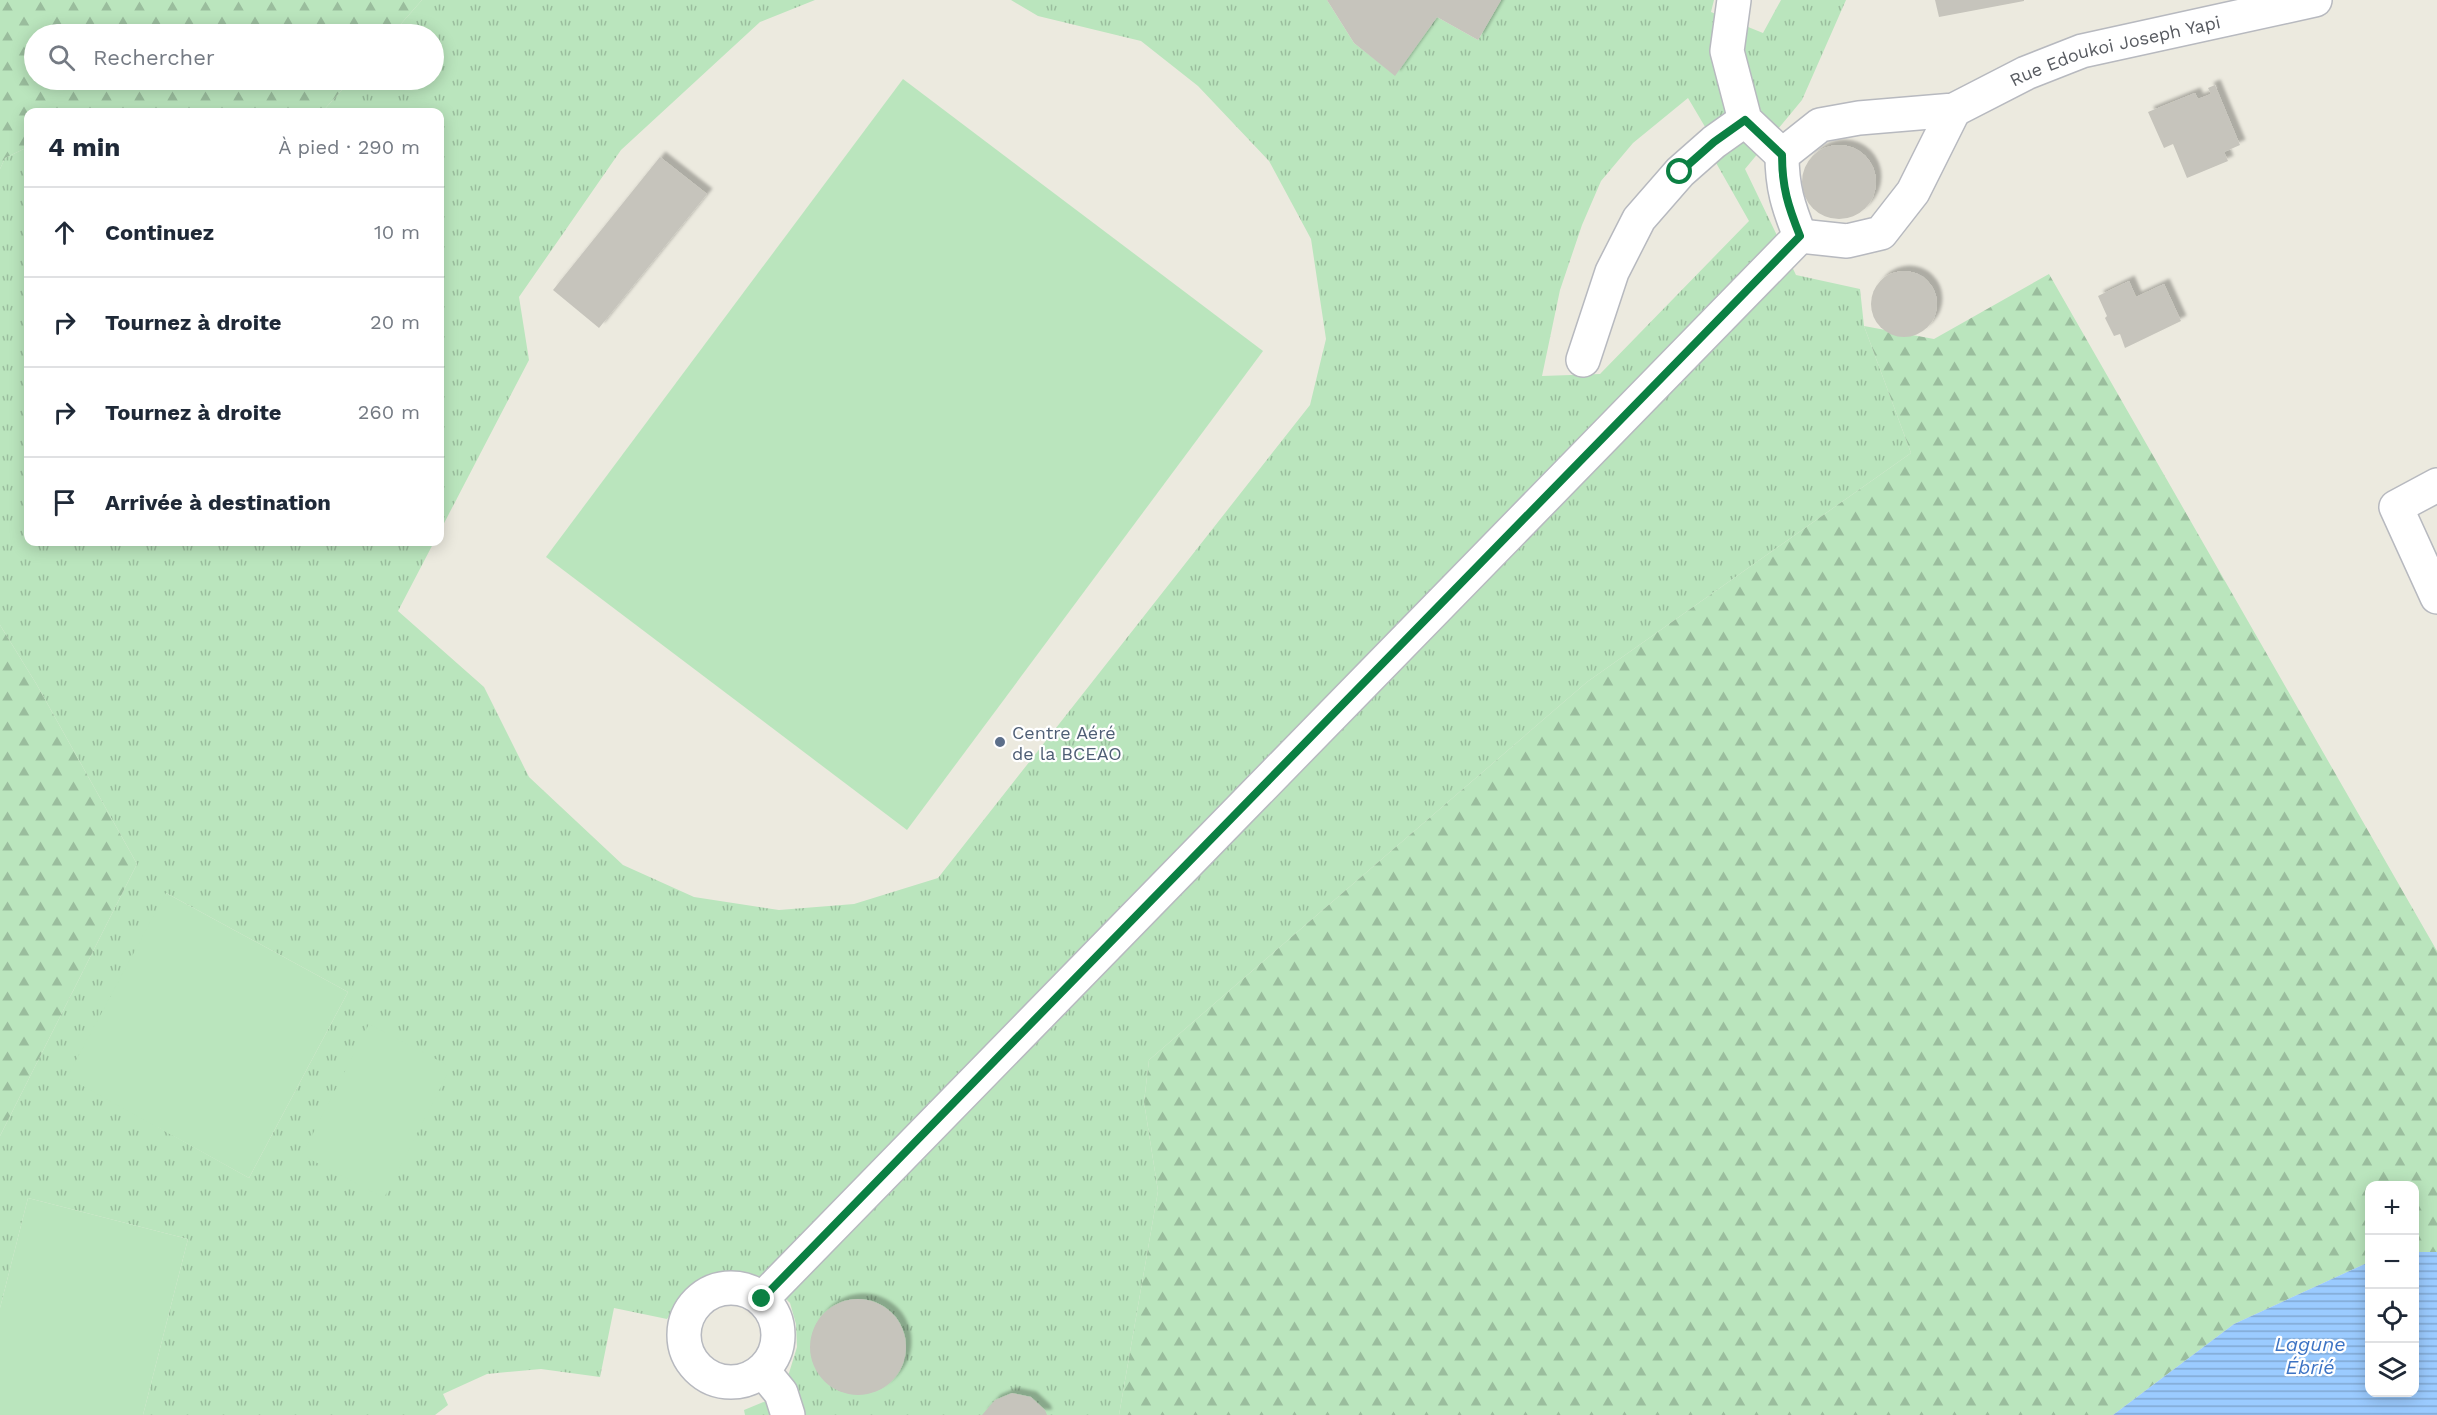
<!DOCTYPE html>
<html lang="fr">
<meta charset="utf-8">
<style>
body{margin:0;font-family:"Work Sans",sans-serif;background:#f6f6f7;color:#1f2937}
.controls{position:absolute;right:18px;bottom:18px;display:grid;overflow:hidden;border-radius:12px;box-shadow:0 3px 15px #0003}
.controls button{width:54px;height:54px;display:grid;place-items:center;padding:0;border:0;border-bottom:2px solid #e0e1e3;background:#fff;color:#1f2937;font:30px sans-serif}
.stop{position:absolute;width:18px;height:18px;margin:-14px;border:4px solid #0b8043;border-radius:50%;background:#fff}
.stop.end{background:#0b8043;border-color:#fff;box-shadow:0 2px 6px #0008}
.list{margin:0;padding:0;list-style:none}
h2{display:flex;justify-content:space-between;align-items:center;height:78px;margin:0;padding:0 24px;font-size:26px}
h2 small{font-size:20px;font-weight:400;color:#747a83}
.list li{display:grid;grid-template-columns:39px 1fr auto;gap:18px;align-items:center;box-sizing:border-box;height:90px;padding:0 24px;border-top:2px solid #e0e1e3}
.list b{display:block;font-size:22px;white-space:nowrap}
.list em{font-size:20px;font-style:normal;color:#747a83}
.icon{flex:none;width:33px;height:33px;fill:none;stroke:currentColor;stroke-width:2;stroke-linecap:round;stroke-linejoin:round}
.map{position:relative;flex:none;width:2437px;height:1415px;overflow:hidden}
.search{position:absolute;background:#fff;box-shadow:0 3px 15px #0003;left:24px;top:24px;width:420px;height:66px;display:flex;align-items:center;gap:15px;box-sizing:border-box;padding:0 21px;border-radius:33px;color:#747a83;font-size:22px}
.panel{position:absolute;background:#fff;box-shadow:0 3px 15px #0003;left:24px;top:108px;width:420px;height:438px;border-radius:12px}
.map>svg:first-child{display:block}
.grass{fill:url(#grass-tufts);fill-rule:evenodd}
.forest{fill:url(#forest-firs)}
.garden{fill:#bae5bd}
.water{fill:url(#water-rules)}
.building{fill:#c6c4bc;filter:url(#shadow)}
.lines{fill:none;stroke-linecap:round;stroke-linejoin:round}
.minor-casing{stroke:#b7b9bf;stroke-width:36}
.minor{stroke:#fff;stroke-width:33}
.route{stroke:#0b8043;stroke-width:8}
.service-dot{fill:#5c6f8a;stroke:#fff;stroke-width:2}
.labels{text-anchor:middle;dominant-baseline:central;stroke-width:4.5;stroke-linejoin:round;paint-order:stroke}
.street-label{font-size:18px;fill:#585b61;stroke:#fff}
.service-label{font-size:18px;fill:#4e5e75;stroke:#fff;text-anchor:start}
.water-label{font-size:20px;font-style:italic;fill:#3c73c4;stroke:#fff}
</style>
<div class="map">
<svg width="2437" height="1415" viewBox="0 0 2437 1415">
<defs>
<pattern id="grass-tufts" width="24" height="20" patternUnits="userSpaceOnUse" patternTransform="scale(1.5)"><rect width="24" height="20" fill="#bae5bd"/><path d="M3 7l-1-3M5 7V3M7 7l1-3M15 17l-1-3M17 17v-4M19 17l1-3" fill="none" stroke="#9abd9d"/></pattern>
<pattern id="forest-firs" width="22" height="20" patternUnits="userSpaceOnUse" patternTransform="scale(1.5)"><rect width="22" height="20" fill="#bae5bd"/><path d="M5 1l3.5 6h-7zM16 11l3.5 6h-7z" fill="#9abd9d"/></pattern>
<pattern id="water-rules" width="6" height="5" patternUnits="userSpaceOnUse" patternTransform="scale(1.5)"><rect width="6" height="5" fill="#9bcbff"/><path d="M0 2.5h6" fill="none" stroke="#81a8d2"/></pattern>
<filter id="shadow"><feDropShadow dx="5.5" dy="-5.5" stdDeviation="1.5" flood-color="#0004"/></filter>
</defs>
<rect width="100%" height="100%" fill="#eceadf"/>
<!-- grass -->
<g class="grass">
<polygon points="422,0 815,0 760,22 621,150 519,297 529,360 440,531 440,112 322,112 351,80 434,80 434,34 392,34"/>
<path d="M 1011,0 L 1327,0 L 1354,43 L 1395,75 L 1437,17 L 1478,40 L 1501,0 L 1714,0 L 1711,12 L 1763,33 L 1781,0 L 1846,0 L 1802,100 L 1745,169 L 1796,275 L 1860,289 L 1864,326 L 1911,453 L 1587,682 L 1149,1060 L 1144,1102 L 1158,1191 L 1119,1415 L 745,1415 L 744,1410 L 766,1401 L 789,1373 L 797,1347 L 796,1324 L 790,1303 L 765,1278 L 748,1273 L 728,1273 L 700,1282 L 684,1294 L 667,1319 L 614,1308 L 600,1377 L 541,1369 L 487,1374 L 443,1394 L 448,1405 L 435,1415 L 143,1415 L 188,1239 L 28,1198 L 0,1308 L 0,1136 L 137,864 L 37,685 L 0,625 L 0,169 L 5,158 L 28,147 L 28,542 L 434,542 L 398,611 L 484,687 L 529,777 L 623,865 L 694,897 L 779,910 L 854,904 L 938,878 L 1310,405 L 1326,339 L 1311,239 L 1269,161 L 1198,86 L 1141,41 L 1038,16 ZM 1688,98 L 1714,142 L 1715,161 L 1749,221 L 1600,374 L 1542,376 L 1560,290 L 1582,225 L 1601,181 L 1633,143 ZM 166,893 L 348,992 L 249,1178 L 158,1127 Z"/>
</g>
<!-- forest -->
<g class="forest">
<polygon points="0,0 422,0 392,34 34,34 34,80 351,80 322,112 28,112 28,147 5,158 0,169"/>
<polygon points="2049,274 2437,951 2437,1252 2415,1252 2414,1186 2370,1186 2369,1262 2234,1324 2113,1415 1119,1415 1158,1191 1144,1102 1149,1060 1587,682 1911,453 1864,326 1934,339"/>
<polygon points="0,625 37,685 137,864 0,1136"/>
</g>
<!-- garden -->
<g class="garden">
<polygon points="903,79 1263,351 907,830 546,557"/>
<polygon points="166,893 348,992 249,1178 67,1077"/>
<polygon points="369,1024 451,1067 384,1198 302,1155"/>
<polygon points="28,1198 188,1239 143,1415 0,1415 0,1308"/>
</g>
<!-- water -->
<polygon class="water" points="2415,1252 2437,1252 2437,1415 2113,1415 2234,1324 2369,1262 2370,1392 2414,1392"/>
<!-- building -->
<g class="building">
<polygon points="1327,0 1501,0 1478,40 1437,17 1395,76 1354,43"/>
<polygon points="1935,0 2024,0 2024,1 1939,17"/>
<polygon points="2215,85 2240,145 2224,152 2228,161 2187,178 2173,144 2164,148 2148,112 2195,93 2198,99 2211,94 2208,88"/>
<circle cx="1839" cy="182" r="37"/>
<polygon points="660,157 707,194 599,328 553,290"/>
<circle cx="1904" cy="304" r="33"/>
<polygon points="2129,281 2136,297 2164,284 2181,321 2125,348 2120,334 2114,336 2105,318 2107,316 2098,296"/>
<circle cx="858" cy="1347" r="48"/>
<polygon points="1012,1393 1031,1397 1045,1410 1047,1415 982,1415 995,1400"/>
</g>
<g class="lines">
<defs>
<g id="minor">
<polyline points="1734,0 1727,51 1745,120 1782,155"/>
<path id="s1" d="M 1800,236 C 1788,206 1782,187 1782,155 L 1820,125 L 1859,118 L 1954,110 L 2026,73 L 2082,51 L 2315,0"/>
<polyline points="1800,236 1847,241 1881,233 1913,192 1954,110"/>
<polyline points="1583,360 1612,272 1639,219 1680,172 1714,142 1745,120"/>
<polyline points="2437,485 2396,507 2437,597"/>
<circle cx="731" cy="1335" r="47"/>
<polyline points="762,1299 1800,236"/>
<polyline points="763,1371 781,1393 788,1415"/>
</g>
</defs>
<!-- minor casing -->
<use href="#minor" class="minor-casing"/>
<!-- minor -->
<use href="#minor" class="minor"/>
</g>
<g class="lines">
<!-- route -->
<path class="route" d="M 762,1299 L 1800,236 C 1788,206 1782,187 1782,155 L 1745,120 L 1714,142 L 1680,172"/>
</g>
<!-- markers -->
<circle class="service-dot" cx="1000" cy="742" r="6"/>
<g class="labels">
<!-- street labels -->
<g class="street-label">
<text stroke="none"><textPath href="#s1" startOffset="440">Rue Edoukoi Joseph Yapi</textPath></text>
</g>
<!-- service labels -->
<g class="service-label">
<text x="1012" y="732">Centre Aéré<tspan x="1012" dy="21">de la BCEAO</tspan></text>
</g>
<!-- water labels -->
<g class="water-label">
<text x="2310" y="1344">Lagune<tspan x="2310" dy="23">Ébrié</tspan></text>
</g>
</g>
</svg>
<div class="controls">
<button>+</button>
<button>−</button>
<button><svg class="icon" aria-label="locate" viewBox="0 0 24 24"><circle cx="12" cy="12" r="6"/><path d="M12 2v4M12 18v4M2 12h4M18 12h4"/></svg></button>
<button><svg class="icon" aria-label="layers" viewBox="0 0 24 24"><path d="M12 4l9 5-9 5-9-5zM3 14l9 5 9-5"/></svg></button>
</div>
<div class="stop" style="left:1680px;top:172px"></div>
<div class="stop end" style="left:762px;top:1299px"></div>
<div class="search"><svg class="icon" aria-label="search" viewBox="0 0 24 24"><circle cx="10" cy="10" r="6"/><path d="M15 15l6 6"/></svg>Rechercher</div>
<section class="panel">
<h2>4 min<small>À pied · 290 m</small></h2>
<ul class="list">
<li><svg class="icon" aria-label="ahead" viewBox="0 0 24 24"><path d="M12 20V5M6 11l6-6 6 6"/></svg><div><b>Continuez</b></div><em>10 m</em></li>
<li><svg class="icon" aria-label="right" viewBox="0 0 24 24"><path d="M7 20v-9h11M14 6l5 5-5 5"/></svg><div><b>Tournez à droite</b></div><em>20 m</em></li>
<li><svg class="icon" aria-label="right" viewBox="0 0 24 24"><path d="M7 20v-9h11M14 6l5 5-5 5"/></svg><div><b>Tournez à droite</b></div><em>260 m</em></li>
<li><svg class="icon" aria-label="arrive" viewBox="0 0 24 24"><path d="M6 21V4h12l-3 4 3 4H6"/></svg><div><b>Arrivée à destination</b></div></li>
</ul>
</section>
</div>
